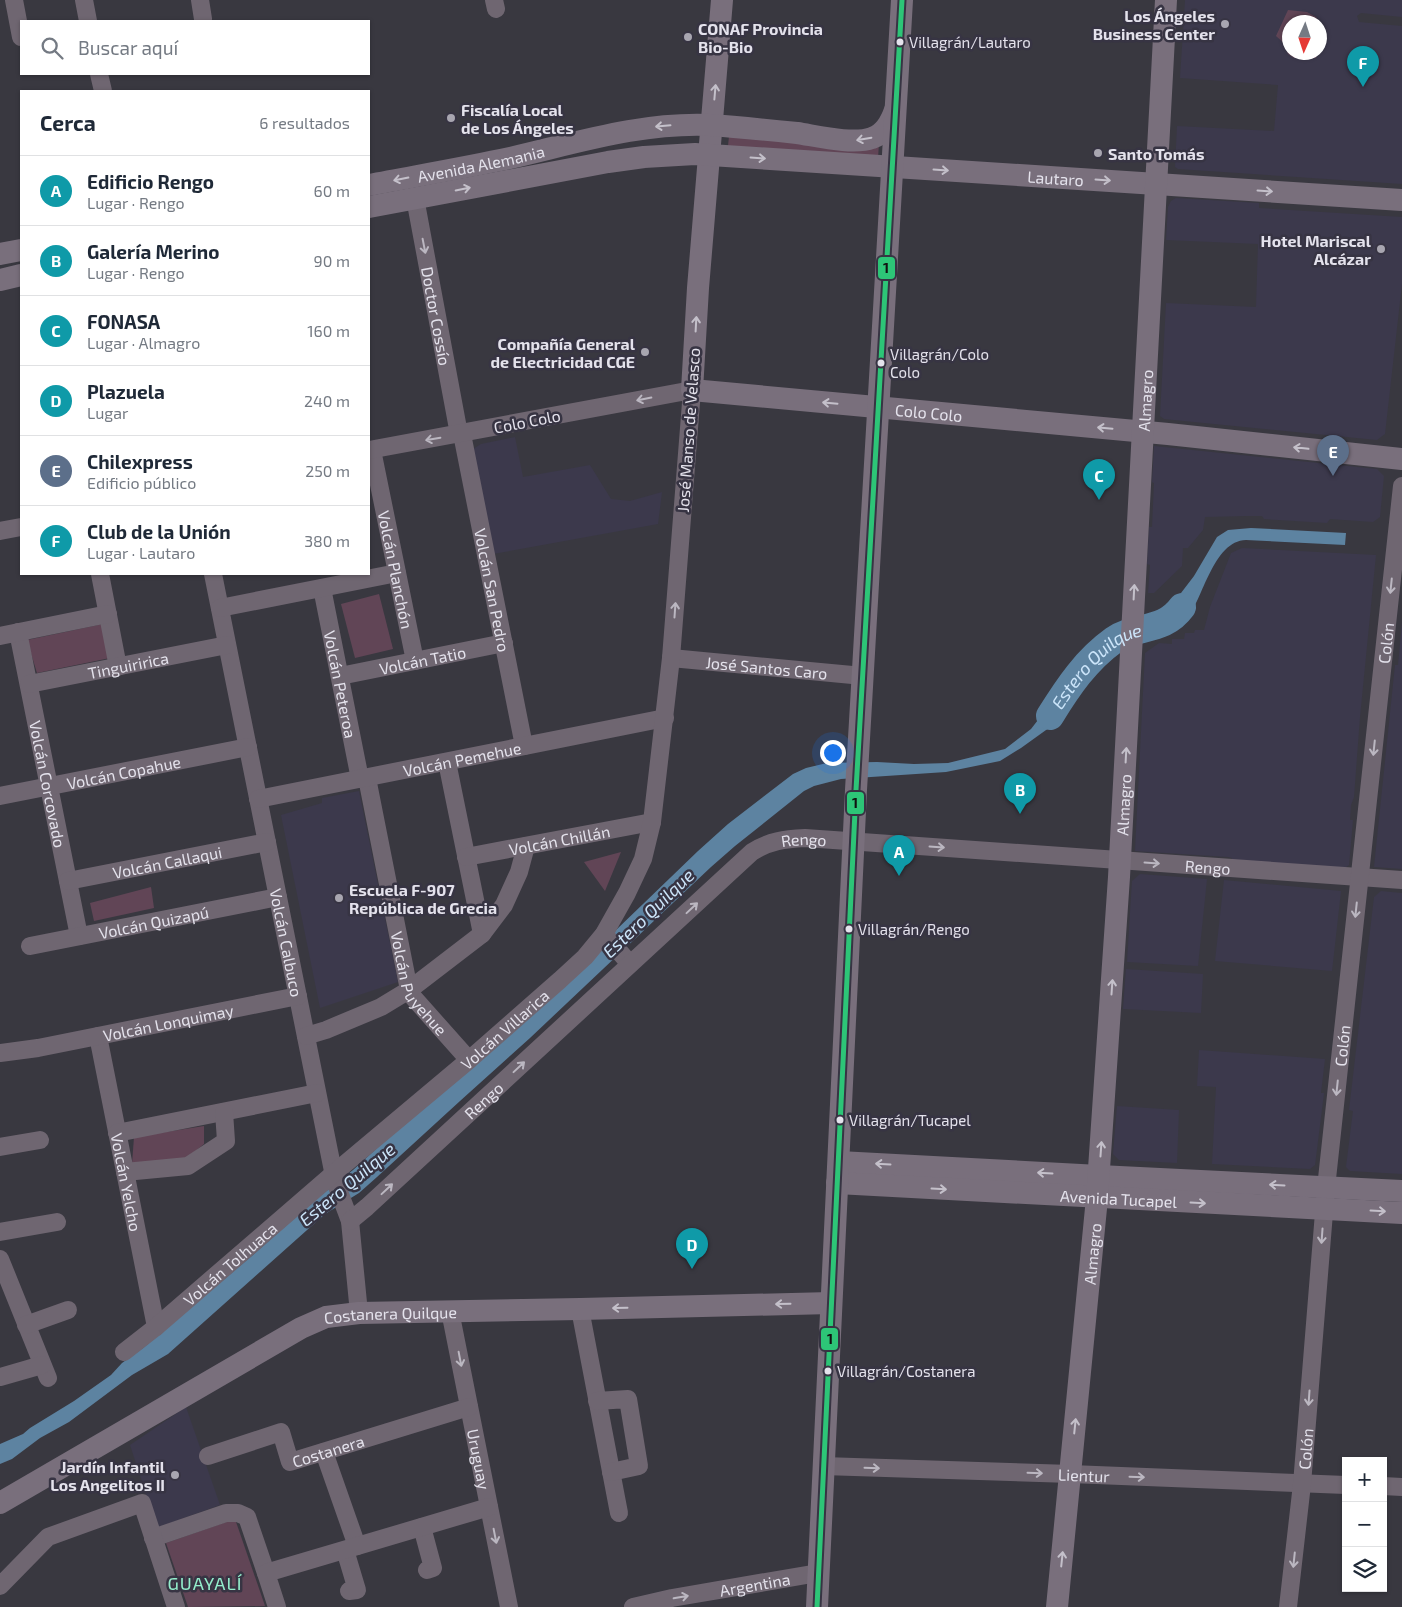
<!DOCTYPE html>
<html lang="es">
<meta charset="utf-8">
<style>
body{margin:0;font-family:"Exo 2",sans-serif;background:#f6f6f7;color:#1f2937}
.controls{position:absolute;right:15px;bottom:15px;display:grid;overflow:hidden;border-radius:0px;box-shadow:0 1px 4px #0004}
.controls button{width:45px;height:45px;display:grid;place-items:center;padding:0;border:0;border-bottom:1px solid #e0e1e3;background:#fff;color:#1f2937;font:25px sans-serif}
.compass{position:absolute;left:1282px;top:15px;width:45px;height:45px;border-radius:50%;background:#fff;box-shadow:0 1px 4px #0004;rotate:183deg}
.you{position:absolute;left:832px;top:752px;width:18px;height:18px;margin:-12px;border:4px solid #fff;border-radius:50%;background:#1a73e8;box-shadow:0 0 0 8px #1a73e833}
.badge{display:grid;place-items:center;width:32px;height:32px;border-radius:50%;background:#5d616d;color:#fff;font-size:16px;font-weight:700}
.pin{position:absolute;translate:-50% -41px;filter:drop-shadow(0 1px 2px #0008)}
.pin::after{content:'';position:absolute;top:26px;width:18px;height:15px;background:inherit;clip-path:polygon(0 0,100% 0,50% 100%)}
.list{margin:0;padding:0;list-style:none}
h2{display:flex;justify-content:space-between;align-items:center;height:65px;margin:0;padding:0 20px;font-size:21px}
h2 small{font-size:16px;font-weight:400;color:#747a83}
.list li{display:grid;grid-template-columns:32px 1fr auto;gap:15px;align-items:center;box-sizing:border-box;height:70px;padding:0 20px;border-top:1px solid #e0e1e3}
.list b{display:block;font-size:19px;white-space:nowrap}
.list p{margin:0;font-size:16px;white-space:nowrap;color:#747a83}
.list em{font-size:16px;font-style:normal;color:#747a83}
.icon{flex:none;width:28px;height:28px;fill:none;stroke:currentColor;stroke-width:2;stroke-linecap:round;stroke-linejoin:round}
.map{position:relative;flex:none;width:1402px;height:1607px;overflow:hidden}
.search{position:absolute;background:#fff;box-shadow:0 1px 4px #0004;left:20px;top:20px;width:350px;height:55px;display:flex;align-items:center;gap:12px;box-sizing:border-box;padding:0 18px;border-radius:0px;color:#747a83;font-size:19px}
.panel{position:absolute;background:#fff;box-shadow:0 1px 4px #0004;left:20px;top:90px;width:350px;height:485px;border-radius:0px}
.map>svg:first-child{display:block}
.built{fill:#3c394c;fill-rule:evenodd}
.green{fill:#614556}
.water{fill:#5d83a1}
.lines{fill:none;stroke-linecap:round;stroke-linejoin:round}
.river{stroke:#5d83a1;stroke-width:28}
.minor{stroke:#6f6671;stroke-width:18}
.major{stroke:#796f7c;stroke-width:22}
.bus-1-casing{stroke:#373443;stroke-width:9}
.bus-1{stroke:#2dc577;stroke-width:5}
.oneway{stroke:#c4c0ca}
.oneway2{stroke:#bbb7c1}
.poi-dot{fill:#a8a6b0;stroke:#373443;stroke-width:2}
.bus-dot{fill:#e4e2ec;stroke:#373443;stroke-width:2}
.labels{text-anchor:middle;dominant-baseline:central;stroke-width:5;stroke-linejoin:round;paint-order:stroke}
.bus-label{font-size:15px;fill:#e4e2ec;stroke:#373443;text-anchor:start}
.poi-label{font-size:16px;font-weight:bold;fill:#e4e2ec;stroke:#373443;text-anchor:end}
.street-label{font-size:16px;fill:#e4e2ec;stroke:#373443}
.water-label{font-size:18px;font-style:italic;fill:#cce5fa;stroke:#373443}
.neighbourhood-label{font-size:18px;letter-spacing:1px;fill:#94eecc;stroke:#373443}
.line-badge{stroke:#373443;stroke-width:2}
.pale-badge-label{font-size:14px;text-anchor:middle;font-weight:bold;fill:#111}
</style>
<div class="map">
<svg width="1402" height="1607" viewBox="0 0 1402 1607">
<rect width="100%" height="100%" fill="#393840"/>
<!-- built -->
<g class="built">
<path d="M 1185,0 L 1402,0 L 1402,17 L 1361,13 L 1357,16 L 1359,22 L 1402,26 L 1402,184 L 1178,169 L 1175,167 L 1177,126 L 1274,131 L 1278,85 L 1180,78 ZM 1290,22 L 1320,22 L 1320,52 L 1290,52 Z"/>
<polygon points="1176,198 1259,203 1259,208 1402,217 1402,284 1385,434 1377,440 1164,419 1160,416 1166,303 1256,307 1258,244 1166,240 1168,207 1171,201"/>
<polygon points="515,437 523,477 590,465 611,499 630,501 662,492 658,524 493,554 473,449 481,444"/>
<polygon points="1154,446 1377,469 1384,476 1380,517 1373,522 1330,519 1327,523 1264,519 1262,516 1247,516 1205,517 1203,530 1188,548 1183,548 1182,566 1154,593 1148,593 1150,565 1147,564 1149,527 1152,527 1154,483 1152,482"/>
<polygon points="1242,548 1376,555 1360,717 1354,797 1351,805 1350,820 1353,820 1349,865 1345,868 1232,860 1232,858 1228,857 1135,851 1145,653 1159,643 1172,644 1172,639 1184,639 1185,633 1194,633 1195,630 1204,630 1210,607 1231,553"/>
<polygon points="1402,622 1402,869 1374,867 1395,665 1398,665"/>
<polygon points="359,791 398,982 320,1008 281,815 322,803 322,798"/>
<polygon points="1140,874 1207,879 1198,966 1127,962 1132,881"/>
<polygon points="1224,880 1341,891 1332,971 1215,961"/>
<polygon points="1381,891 1402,893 1402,1174 1350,1171 1346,1167 1353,1111 1349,1110 1374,897"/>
<polygon points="1126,969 1203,974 1201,1013 1123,1009"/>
<polygon points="1199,1050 1325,1059 1321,1093 1324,1093 1315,1165 1310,1169 1212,1164 1216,1087 1197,1086"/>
<polygon points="1117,1106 1179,1110 1177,1163 1119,1160 1113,1154"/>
<polygon points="186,1407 220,1505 157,1528 130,1445"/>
</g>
<!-- green -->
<g class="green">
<polygon points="1288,10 1307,12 1316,17 1319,22 1290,22 1290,52 1317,53 1316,58 1294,58 1288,54 1285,44 1276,36"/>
<polygon points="729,136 879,144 878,158 728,146"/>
<polygon points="379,594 393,649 355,658 341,604"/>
<polygon points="103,624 110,658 37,673 27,640"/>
<polygon points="621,852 605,891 584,862"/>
<polygon points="151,887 154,908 94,921 90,903"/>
<polygon points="204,1126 204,1144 183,1161 132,1164 134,1137"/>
<polygon points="235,1519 265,1606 188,1607 166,1543"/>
</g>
<!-- water -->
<g class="water">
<path d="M 1251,528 L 1346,533 L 1345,545 L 1246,540 C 1213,541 1203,599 1186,621 L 1177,628 L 1152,633 L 1152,618 L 1163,614 L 1167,611 L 1181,593 L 1194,576 L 1217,537 L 1228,530 Z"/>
<polygon points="1061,685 1074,685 1076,691 1053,725 1021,748 1000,761 946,772 841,779 814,786 804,791 735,846 711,867 530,1038 460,1101 377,1177 359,1193 325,1214 168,1354 132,1375 69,1422 40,1438 12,1459 0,1464 0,1444 23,1434 30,1428 74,1401 111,1375 122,1363 143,1348 254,1254 315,1200 353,1170 615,931 698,851 728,824 793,774 806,768 827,763 877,762 914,764 948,763 1005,749 1031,729 1048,707"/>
</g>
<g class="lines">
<!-- river -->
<path class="river" id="s1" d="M 1050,716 C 1068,687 1086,660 1114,640 C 1137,624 1163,633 1182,607"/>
<!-- minor -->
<g class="minor">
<polyline points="14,0 21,37"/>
<polyline points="84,0 88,21"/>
<polyline points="200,0 203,19"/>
<polyline points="494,0 496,9"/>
<polyline points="99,74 103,91"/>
<path id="s2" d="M 415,198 L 459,434"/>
<path id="s3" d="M 462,434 L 524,746"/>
<path id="s4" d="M 372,450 L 415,661"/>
<polyline points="0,531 21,527"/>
<polyline points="100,574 118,667"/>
<path id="s5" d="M 213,574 L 335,1181 L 350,1221 L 359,1313"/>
<path id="s6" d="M 322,588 L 360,779"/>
<polyline points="220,608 397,573"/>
<path id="s7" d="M 18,632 L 79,936"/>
<polyline points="0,636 108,614"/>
<path id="s8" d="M 671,658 L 863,676"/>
<path id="s9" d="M 340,676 L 504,643"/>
<path id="s10" d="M 29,684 L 227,645"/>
<polyline points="447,762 482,934"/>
<path id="s11" d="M 367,778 L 409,990 L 413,997 L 469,1060"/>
<path id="s12" d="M 0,796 L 248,747"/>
<path id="s13" d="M 258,799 L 665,718"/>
<path id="s14" d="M 466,857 L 652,822"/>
<path id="s15" d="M 68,881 L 267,842"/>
<polyline points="604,934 630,964"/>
<path id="s16" d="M 30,946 L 278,897"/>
<path id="s17" d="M 98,1036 L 156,1327"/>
<polyline points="306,1036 326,1030 381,1007 409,990 482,934 504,905 519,872 526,846"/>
<path id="s18" d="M 0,1053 L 38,1048 L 298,996"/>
<polyline points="117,1133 317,1093"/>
<polyline points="0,1147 40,1140"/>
<polyline points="125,1172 188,1166 226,1141 224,1112"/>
<path id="s19" d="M 350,1221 L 367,1207 L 752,852 C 769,841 785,839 805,838 L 1402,880"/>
<polyline points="0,1232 57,1222"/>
<polyline points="0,1259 48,1378"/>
<polyline points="580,1309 619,1513"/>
<path id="s20" d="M 450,1311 L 509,1607"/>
<polyline points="26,1325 68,1310"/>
<path id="s21" d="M 124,1352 L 156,1327 L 333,1174 L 469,1060 L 560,980 L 585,957 L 604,934 L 627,893 L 643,859 L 652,822 L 671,658 L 692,390 L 369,450"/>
<polyline points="0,1377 42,1365"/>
<polyline points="597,1401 628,1399 639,1466 611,1472"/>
<polyline points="324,1452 357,1546"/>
<path id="s22" d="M 208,1456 L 281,1432 L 290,1462 L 469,1407"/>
<path id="s23" d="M 823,1466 L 1071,1474 L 1346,1485"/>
<polyline points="1383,1486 1402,1487"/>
<polyline points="422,1527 433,1568 427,1570"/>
<polyline points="153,1538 226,1513 238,1513 247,1517 266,1573"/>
<polyline points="345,1550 357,1590 349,1591"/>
<polyline points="0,1586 48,1537 142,1503 176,1607"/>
<polyline points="277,1607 266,1573 489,1507"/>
<path id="s24" d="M 633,1607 L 672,1598 L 818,1573"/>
<path id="s25" d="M 1288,1607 L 1302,1484 L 1326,1188 L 1402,486"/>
</g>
<!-- major -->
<g class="major">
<path id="s26" d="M 722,0 L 698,288 L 692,390 L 1168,434 L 1402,459"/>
<path id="s27" d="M 369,185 C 416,176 463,168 510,158 C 576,143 641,122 710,125 C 739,127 768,130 797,133 C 817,136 853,145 872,138 C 884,134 891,122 895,110"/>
<path id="s28" d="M 369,207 L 608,162 L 644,157 L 695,154 L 1402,200"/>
<polyline points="0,254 21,250"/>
<polyline points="0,280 21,275"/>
<polyline points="839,1162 1099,1176 1402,1191"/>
<path id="s29" d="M 837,1183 L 1402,1213"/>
<path id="s30" d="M 0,1503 L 301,1328 L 326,1317 L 359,1313 L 580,1309 L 831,1303"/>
<polyline points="817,1607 856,790 902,0"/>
<path id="s31" d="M 1057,1607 L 1097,1198 L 1119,877 L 1166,0"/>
</g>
<defs>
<polyline id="bus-1" points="817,1607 856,790 902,0"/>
</defs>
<!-- bus-1 casing -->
<use href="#bus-1" class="bus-1-casing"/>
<!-- bus-1 -->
<use href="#bus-1" class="bus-1"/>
</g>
<!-- one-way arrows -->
<defs><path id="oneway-shaft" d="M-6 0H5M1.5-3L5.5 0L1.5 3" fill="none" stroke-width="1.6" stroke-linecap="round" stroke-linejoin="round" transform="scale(1.25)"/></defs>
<g class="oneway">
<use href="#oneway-shaft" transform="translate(715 92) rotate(-85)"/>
<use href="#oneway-shaft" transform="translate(663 126) rotate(175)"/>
<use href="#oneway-shaft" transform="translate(864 139) rotate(170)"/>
<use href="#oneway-shaft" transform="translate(758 158) rotate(4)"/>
<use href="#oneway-shaft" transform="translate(941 170) rotate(4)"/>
<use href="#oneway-shaft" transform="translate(401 179) rotate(169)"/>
<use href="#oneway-shaft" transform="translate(1103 180) rotate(4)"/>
<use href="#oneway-shaft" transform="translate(463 189) rotate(-11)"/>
<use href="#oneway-shaft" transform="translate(1265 191) rotate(4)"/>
<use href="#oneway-shaft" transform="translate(696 324) rotate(-87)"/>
<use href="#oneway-shaft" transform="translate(830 403) rotate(-175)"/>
<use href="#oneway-shaft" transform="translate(1105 428) rotate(-175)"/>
<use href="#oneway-shaft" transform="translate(1301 448) rotate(-174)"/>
<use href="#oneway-shaft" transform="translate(1134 592) rotate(-87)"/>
<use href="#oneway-shaft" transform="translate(1126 755) rotate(-87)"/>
<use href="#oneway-shaft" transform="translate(1112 987) rotate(-86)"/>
<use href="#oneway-shaft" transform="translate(1101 1149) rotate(-86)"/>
<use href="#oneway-shaft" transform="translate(883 1164) rotate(-177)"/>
<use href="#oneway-shaft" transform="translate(1045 1173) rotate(-177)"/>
<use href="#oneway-shaft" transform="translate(1277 1185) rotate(-177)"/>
<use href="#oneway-shaft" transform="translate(939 1189) rotate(3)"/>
<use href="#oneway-shaft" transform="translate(1198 1203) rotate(3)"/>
<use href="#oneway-shaft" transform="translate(1378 1211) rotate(3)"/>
<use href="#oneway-shaft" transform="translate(783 1304) rotate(179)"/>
<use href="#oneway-shaft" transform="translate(620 1308) rotate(179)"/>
<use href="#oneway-shaft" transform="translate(1075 1426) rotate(-84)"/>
<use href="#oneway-shaft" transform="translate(1062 1559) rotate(-84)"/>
</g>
<g class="oneway2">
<use href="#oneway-shaft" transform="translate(424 246) rotate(79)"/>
<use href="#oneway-shaft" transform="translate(644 399) rotate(169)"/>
<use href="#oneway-shaft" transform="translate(433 439) rotate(170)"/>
<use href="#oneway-shaft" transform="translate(1391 586) rotate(96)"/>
<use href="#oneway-shaft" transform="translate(675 610) rotate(-86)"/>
<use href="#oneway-shaft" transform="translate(1374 748) rotate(96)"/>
<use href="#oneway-shaft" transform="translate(937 847) rotate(4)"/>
<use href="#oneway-shaft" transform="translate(1152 863) rotate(4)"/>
<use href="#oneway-shaft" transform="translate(692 908) rotate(-43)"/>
<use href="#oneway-shaft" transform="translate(1356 910) rotate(96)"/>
<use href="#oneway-shaft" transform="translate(519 1067) rotate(-43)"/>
<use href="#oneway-shaft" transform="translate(1337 1088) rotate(96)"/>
<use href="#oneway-shaft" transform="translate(387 1189) rotate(-43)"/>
<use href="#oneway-shaft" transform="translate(1322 1236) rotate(94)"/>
<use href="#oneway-shaft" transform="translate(460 1359) rotate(79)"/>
<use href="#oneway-shaft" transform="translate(1309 1398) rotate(94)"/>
<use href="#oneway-shaft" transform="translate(872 1468) rotate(2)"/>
<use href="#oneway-shaft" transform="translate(1035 1473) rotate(2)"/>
<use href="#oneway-shaft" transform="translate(1137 1477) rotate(2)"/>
<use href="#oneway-shaft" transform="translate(495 1536) rotate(79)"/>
<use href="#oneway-shaft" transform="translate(1294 1560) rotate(96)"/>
<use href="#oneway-shaft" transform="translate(681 1597) rotate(-10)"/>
</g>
<!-- markers -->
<g class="poi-dot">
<circle cx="1225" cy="24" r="5"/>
<circle cx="688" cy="37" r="5"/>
<circle cx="451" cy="118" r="5"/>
<circle cx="1098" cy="153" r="5"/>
<circle cx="1381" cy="249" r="5"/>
<circle cx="645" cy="352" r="5"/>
<circle cx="339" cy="898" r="5"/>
<circle cx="175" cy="1475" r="5"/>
</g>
<g class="bus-dot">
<circle cx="900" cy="42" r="4.5"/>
<circle cx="881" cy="363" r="4.5"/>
<circle cx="849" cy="929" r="4.5"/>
<circle cx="840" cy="1120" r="4.5"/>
<circle cx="828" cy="1371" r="4.5"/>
</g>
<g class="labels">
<!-- bus labels -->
<g class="bus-label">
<text x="909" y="42">Villagrán/Lautaro</text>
<text x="890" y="354">Villagrán/Colo<tspan x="890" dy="18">Colo</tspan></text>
<text x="858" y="929">Villagrán/Rengo</text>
<text x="849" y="1120">Villagrán/Tucapel</text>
<text x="837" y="1371">Villagrán/Costanera</text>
</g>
<!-- poi labels -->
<g class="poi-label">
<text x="1215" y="15">Los Ángeles<tspan x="1215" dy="18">Business Center</tspan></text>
<text x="698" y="28" text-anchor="start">CONAF Provincia<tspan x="698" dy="18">Bio-Bio</tspan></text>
<text x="461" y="109" text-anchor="start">Fiscalía Local<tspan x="461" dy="18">de Los Ángeles</tspan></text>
<text x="1108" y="153" text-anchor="start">Santo Tomás</text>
<text x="1371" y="240">Hotel Mariscal<tspan x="1371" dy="18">Alcázar</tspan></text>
<text x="635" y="343">Compañía General<tspan x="635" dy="18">de Electricidad CGE</tspan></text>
<text x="349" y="889" text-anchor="start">Escuela F-907<tspan x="349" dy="18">República de Grecia</tspan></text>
<text x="165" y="1466">Jardín Infantil<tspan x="165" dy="18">Los Angelitos II</tspan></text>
</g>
<!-- street labels -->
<g class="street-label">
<text stroke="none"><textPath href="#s27" startOffset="114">Avenida Alemania</textPath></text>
<text stroke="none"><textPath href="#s28" startOffset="692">Lautaro</textPath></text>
<text stroke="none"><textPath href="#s2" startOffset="120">Doctor Cossío</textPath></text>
<text stroke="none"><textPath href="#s31" startOffset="1210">Almagro</textPath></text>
<text stroke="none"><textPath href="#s26" startOffset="629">Colo Colo</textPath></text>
<text transform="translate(527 421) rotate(-11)">Colo Colo</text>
<text transform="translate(688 430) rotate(-86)">José Manso de Velasco</text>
<text stroke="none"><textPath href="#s4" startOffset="122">Volcán Planchón</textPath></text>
<text stroke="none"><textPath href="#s3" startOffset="159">Volcán San Pedro</textPath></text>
<text stroke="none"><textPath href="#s25" startOffset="969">Colón</textPath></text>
<text stroke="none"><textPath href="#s9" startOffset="84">Volcán Tatio</textPath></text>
<text stroke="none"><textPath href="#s10" startOffset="101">Tinguiririca</textPath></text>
<text stroke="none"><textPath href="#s8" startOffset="96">José Santos Caro</textPath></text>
<text stroke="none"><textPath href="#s6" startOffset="98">Volcán Peteroa</textPath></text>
<text stroke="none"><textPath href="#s13" startOffset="208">Volcán Pemehue</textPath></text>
<text stroke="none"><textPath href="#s12" startOffset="126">Volcán Copahue</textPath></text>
<text stroke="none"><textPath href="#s7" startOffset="155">Volcán Corcovado</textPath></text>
<text stroke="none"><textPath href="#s31" startOffset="805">Almagro</textPath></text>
<text stroke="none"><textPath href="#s14" startOffset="95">Volcán Chillán</textPath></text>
<text stroke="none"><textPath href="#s19" startOffset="600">Rengo</textPath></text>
<text stroke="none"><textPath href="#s15" startOffset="101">Volcán Callaqui</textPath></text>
<text stroke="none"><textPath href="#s19" startOffset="1005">Rengo</textPath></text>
<text stroke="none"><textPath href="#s16" startOffset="126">Volcán Quizapú</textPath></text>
<text stroke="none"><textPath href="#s5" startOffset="376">Volcán Calbuco</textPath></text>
<text stroke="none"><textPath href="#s11" startOffset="214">Volcán Puyehue</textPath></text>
<text stroke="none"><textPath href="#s18" startOffset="171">Volcán Lonquimay</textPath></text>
<text stroke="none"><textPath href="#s21" startOffset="499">Volcán Villarica</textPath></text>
<text stroke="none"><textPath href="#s25" startOffset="564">Colón</textPath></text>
<text stroke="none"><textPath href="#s19" startOffset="180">Rengo</textPath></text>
<text stroke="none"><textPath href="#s17" startOffset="149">Volcán Yelcho</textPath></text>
<text stroke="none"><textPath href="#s29" startOffset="282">Avenida Tucapel</textPath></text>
<text stroke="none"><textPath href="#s31" startOffset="355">Almagro</textPath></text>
<text stroke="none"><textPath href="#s21" startOffset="138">Volcán Tolhuaca</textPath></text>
<text stroke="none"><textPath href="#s30" startOffset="440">Costanera Quilque</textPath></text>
<text stroke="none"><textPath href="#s22" startOffset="148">Costanera</textPath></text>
<text stroke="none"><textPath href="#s25" startOffset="159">Colón</textPath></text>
<text stroke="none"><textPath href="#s20" startOffset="151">Uruguay</textPath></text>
<text stroke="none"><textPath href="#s23" startOffset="261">Lientur</textPath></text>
<text stroke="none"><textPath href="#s24" startOffset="124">Argentina</textPath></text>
</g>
<!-- water labels -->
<g class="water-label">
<text stroke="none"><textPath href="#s1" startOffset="70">Estero Quilque</textPath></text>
<text transform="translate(648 913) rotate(-44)">Estero Quilque</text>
<text transform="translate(347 1184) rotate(-40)">Estero Quilque</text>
</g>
<!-- neighbourhood labels -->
<g class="neighbourhood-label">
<text x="205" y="1583">GUAYALÍ</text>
</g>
</g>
<g class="line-badge">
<rect x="877" y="256" width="19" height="24" rx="5" fill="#2dc577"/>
<rect x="846" y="791" width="19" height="24" rx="5" fill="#2dc577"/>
<rect x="820" y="1327" width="19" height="24" rx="5" fill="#2dc577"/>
</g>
<g class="pale-badge-label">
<text x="886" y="273">1</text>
<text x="855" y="808">1</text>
<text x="830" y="1344">1</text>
</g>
</svg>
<div class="controls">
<button>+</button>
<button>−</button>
<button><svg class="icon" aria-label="layers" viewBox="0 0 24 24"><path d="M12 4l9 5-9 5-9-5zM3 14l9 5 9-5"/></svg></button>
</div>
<svg class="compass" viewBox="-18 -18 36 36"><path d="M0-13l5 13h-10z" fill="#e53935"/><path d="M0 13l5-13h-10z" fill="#747a83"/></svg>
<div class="you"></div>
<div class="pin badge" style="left:899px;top:876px;background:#0f9aa8">A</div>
<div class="pin badge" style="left:1020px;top:814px;background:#0f9aa8">B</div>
<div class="pin badge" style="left:1099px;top:500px;background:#0f9aa8">C</div>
<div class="pin badge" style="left:692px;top:1269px;background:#0f9aa8">D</div>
<div class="pin badge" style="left:1333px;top:476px;background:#5c6f8a">E</div>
<div class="pin badge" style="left:1363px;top:87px;background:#0f9aa8">F</div>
<div class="search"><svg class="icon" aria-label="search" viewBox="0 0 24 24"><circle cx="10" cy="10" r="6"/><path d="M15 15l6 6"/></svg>Buscar aquí</div>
<section class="panel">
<h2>Cerca<small>6 resultados</small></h2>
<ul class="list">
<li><span class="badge" style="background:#0f9aa8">A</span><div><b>Edificio Rengo</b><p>Lugar · Rengo</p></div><em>60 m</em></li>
<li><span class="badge" style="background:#0f9aa8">B</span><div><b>Galería Merino</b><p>Lugar · Rengo</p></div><em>90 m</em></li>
<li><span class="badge" style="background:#0f9aa8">C</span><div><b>FONASA</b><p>Lugar · Almagro</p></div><em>160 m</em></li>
<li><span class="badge" style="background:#0f9aa8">D</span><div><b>Plazuela</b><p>Lugar</p></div><em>240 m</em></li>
<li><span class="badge" style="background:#5c6f8a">E</span><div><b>Chilexpress</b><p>Edificio público</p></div><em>250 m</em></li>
<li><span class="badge" style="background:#0f9aa8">F</span><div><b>Club de la Unión</b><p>Lugar · Lautaro</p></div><em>380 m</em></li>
</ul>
</section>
</div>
